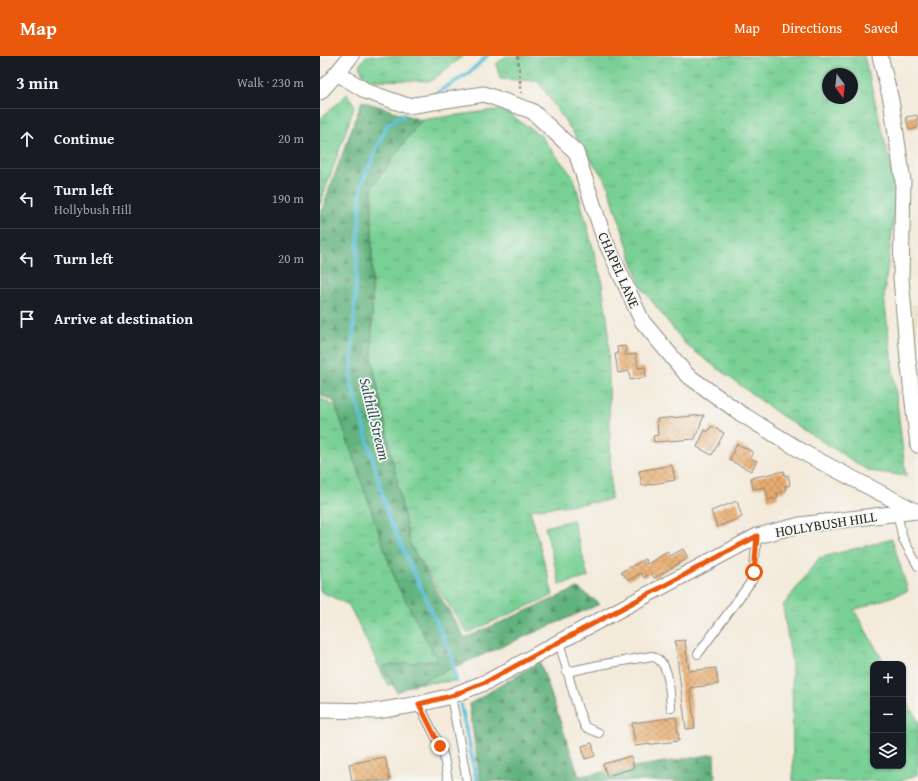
<!DOCTYPE html>
<meta charset="utf-8">
<style>
body{margin:0;font-family:"Gentium Book Plus",serif;background:#242831;color:#f1f3f6}
.controls{position:absolute;right:12px;bottom:12px;display:grid;overflow:hidden;border-radius:8px;box-shadow:0 1px 3px #0004}
.controls button{width:36px;height:36px;display:grid;place-items:center;padding:0;border:0;border-bottom:1px solid #363941;background:#171b24;color:#f1f3f6;font:20px sans-serif}
.compass{position:absolute;left:502px;top:12px;width:36px;height:36px;border-radius:50%;background:#171b24;box-shadow:0 1px 3px #0004;rotate:165deg}
.stop{position:absolute;width:12px;height:12px;margin:-9px;border:3px solid #ea580c;border-radius:50%;background:#fff}
.stop.end{background:#ea580c;border-color:#fff;box-shadow:0 1px 4px #0008}
.list{margin:0;padding:0;list-style:none}
h2{display:flex;justify-content:space-between;align-items:center;height:52px;margin:0;padding:0 16px;font-size:17px}
h2 small{font-size:13px;font-weight:400;color:#9ea1a6}
.list li{display:grid;grid-template-columns:26px 1fr auto;gap:12px;align-items:center;box-sizing:border-box;height:60px;padding:0 16px;border-top:1px solid #363941}
.list b{display:block;font-size:15px;white-space:nowrap}
.list p{margin:0;font-size:13px;white-space:nowrap;color:#9ea1a6}
.list em{font-size:13px;font-style:normal;color:#9ea1a6}
.icon{flex:none;width:22px;height:22px;fill:none;stroke:currentColor;stroke-width:2;stroke-linecap:round;stroke-linejoin:round}
.map{position:relative;flex:none;width:598px;height:725px;overflow:hidden}
header{display:flex;align-items:center;gap:24px;box-sizing:border-box;height:56px;padding:0 20px;background:#ea580c;color:#fff}
header strong{font-size:19px}
nav{display:flex;gap:22px;margin-inline-start:auto;font-size:14px}
main{display:flex}
aside{flex:1;background:#171b24}
.map>svg:first-child{display:block}
.built{fill:#e7daba}
.grass{fill:url(#grass-tufts);stroke:#527e60;fill-rule:evenodd}
.forest{fill:url(#forest-firs);stroke:#466e54}
.park{fill:#79d095;stroke:#527e60}
.lines{fill:none;stroke-linecap:round;stroke-linejoin:round}
.stream{stroke:#5bbfd9;stroke-width:4}
.building{fill:url(#building-cross-hatch)}
.lane-casing{stroke:#8f8a82;stroke-width:10}
.street-casing{stroke:#8f8a82;stroke-width:17}
.path{stroke:#8f8a82;stroke-width:2.5;stroke-dasharray:3 3;stroke-linecap:butt}
.lane{stroke:#fff;stroke-width:8}
.street{stroke:#fff;stroke-width:15}
.route{stroke:#ea580c;stroke-width:5}
.labels{text-anchor:middle;dominant-baseline:central;stroke-width:3.5;stroke-linejoin:round;paint-order:stroke}
.street-label{font-size:14px;fill:#2b2b2b;stroke:#f6f6f2}
.water-label{font-size:15px;font-style:italic;fill:#39575f;stroke:#f6f6f2}
</style>
<header>
<strong>Map</strong>
<nav><a>Map</a><a>Directions</a><a>Saved</a></nav>
</header>
<main>
<aside>
<h2>3 min<small>Walk · 230 m</small></h2>
<ul class="list">
<li><svg class="icon" aria-label="ahead" viewBox="0 0 24 24"><path d="M12 20V5M6 11l6-6 6 6"/></svg><div><b>Continue</b></div><em>20 m</em></li>
<li><svg class="icon" aria-label="left" viewBox="0 0 24 24"><path d="M17 20v-9H6M10 6l-5 5 5 5"/></svg><div><b>Turn left</b><p>Hollybush Hill</p></div><em>190 m</em></li>
<li><svg class="icon" aria-label="left" viewBox="0 0 24 24"><path d="M17 20v-9H6M10 6l-5 5 5 5"/></svg><div><b>Turn left</b></div><em>20 m</em></li>
<li><svg class="icon" aria-label="arrive" viewBox="0 0 24 24"><path d="M6 21V4h12l-3 4 3 4H6"/></svg><div><b>Arrive at destination</b></div></li>
</ul>
</aside>
<div class="map">
<svg width="598" height="725" viewBox="0 0 598 725">
<defs>
<pattern id="grass-tufts" width="24" height="20" patternUnits="userSpaceOnUse"><rect width="24" height="20" fill="#79d095"/><path d="M3 7l-1-3M5 7V3M7 7l1-3M15 17l-1-3M17 17v-4M19 17l1-3" fill="none" stroke="#63a97a"/></pattern>
<pattern id="forest-firs" width="22" height="20" patternUnits="userSpaceOnUse"><rect width="22" height="20" fill="#62b27e"/><path d="M5 1l3.5 6h-7zM16 11l3.5 6h-7z" fill="#519167"/></pattern>
<pattern id="building-cross-hatch" width="8" height="8" patternUnits="userSpaceOnUse"><rect width="8" height="8" fill="#e9ad6e"/><path d="M0 0l8 8M0 8l8-8" fill="none" stroke="#bd8d5b"/></pattern>
</defs>
<rect width="100%" height="100%" fill="#f6f6f2"/>
<filter id="ink" filterUnits="userSpaceOnUse"><feTurbulence type="fractalNoise" baseFrequency=".025" numOctaves="2"/><feDisplacementMap in="SourceGraphic" scale="8" xChannelSelector="R" yChannelSelector="G"/><feConvolveMatrix kernelMatrix="1 2 1 2 8 2 1 2 1" color-interpolation-filters="sRGB"/></filter>
<filter id="wash" filterUnits="userSpaceOnUse"><feTurbulence type="fractalNoise" baseFrequency=".012" numOctaves="4" result="noise"/><feDisplacementMap in="SourceGraphic" scale="16" xChannelSelector="R" yChannelSelector="G"/><feGaussianBlur stdDeviation="0.9" result="paint"/><feColorMatrix in="noise" values="0 0 0 0 0 0 0 0 0 0 0 0 0 0 0 0 0 1.4 0 .05"/><feComposite in="paint" operator="in"/></filter>
<g filter="url(#wash)">
<rect width="100%" height="100%" fill="#f3eada"/>
<!-- built -->
<polygon class="built" points="592,248 598,248 598,301"/>
<!-- grass -->
<g class="grass">
<polygon points="46,0 143,0 111,25 46,24 39,10"/>
<path d="M 186,0 L 499,0 L 500,2 L 521,0 L 544,0 L 577,136 L 564,241 L 586,420 L 549,415 L 459,358 L 366,289 L 321,231 L 287,127 L 218,25 L 180,23 L 176,8 ZM 508,18 L 532,18 L 532,42 L 508,42 Z"/>
<polygon points="27,38 35,49 0,149 0,63"/>
<polygon points="182,53 220,79 254,122 281,221 288,269 291,444 210,454 233,539 147,577 90,489 52,304 52,131 101,64"/>
<polygon points="0,342 35,361 91,522 138,625 68,629 29,549 0,535"/>
<polygon points="572,483 588,535 534,554 565,608 553,608 553,710 583,710 583,639 598,665 598,718 581,725 473,725 472,609 463,550 499,502"/>
</g>
<!-- forest -->
<g class="forest">
<polygon points="42,45 101,64 52,131 52,304 90,489 145,582 258,532 280,548 77,636 62,610 117,604 76,527 14,345 0,339 0,158"/>
<polygon points="220,606 259,720 394,698 395,725 160,725 149,648"/>
</g>
<!-- park -->
<polygon class="park" points="253,464 268,521 240,529 225,471"/>
<g class="lines">
<!-- stream -->
<g class="stream">
<polyline points="112,40 149,17 167,0"/>
<polyline points="84,58 67,69 41,129 31,325 69,462 131,598 136,625"/>
<polyline points="141,649 157,725"/>
</g>
</g>
<g id="blocks">
<!-- building -->
<g class="building">
<polygon points="597,59 598,72 589,74 586,61"/>
<polygon points="305,290 306,299 316,298 318,312 325,311 326,321 310,324 309,315 298,317 295,298 298,298 297,291"/>
<polygon points="384,359 375,383 334,386 333,380 338,379 337,363"/>
<polygon points="391,370 404,377 392,399 377,391 385,374 388,376"/>
<polygon points="417,388 433,396 430,402 437,405 431,415 409,404"/>
<polygon points="352,409 355,424 322,430 319,415"/>
<polygon points="464,415 465,420 468,419 470,429 465,430 466,435 457,437 458,442 448,444 445,431 433,433 431,422"/>
<polygon points="417,445 422,461 397,471 391,455"/>
<polygon points="363,493 368,502 334,522 331,517 324,522 321,517 309,524 301,516 325,503 327,508 348,496 350,500"/>
<polygon points="365,584 369,615 396,612 398,628 370,632 375,672 366,673 355,585"/>
<polygon points="356,661 359,685 315,690 312,667"/>
<polygon points="272,687 275,700 265,703 262,690"/>
<polygon points="311,700 314,712 287,720 283,708"/>
<polygon points="65,701 70,725 32,725 29,708"/>
</g>
</g>
</g>
<g filter="url(#ink)">
<use href="#blocks" fill-opacity="0" stroke="#8f8a82" stroke-width="1"/>
<g class="lines">
<defs>
<g id="lane">
<polyline points="577,457 583,483 598,510"/>
<polyline points="239,586 258,653 265,671 279,677"/>
<polyline points="378,598 433,523 437,480"/>
<path d="M 247,616 L 279,609 L 332,600 C 334,601 338,603 340,605 C 350,614 350,639 351,652"/>
<polyline points="131,640 147,725"/>
<polyline points="99,648 120,690 124,701 128,725"/>
</g>
<g id="street">
<polyline points="560,0 571,44 583,125 581,222 588,303 598,389"/>
<polyline points="17,17 48,36 88,50 164,38 212,55 256,96 284,182 322,265 367,319 420,357 488,399 595,455"/>
<polyline points="0,36 17,17 31,0"/>
<polyline points="0,654 57,655 99,648 131,640 169,625 239,586 437,480 480,469 596,455"/>
</g>
</defs>
<!-- lane casing -->
<use href="#lane" class="lane-casing"/>
<!-- street casing -->
<use href="#street" class="street-casing"/>
<!-- path -->
<polyline class="path" points="198,0 201,37"/>
<!-- lane -->
<use href="#lane" class="lane"/>
<!-- street -->
<use href="#street" class="street"/>
</g>
</g>
<g class="lines" filter="url(#ink)">
<!-- route -->
<polyline class="route" points="120,690 99,648 131,640 168,625 239,586 437,480 434,516"/>
</g>
<g class="labels">
<!-- street labels -->
<g class="street-label">
<text transform="translate(299 214) rotate(66)">CHAPEL LANE</text>
<text transform="translate(506 468) rotate(-9)">HOLLYBUSH HILL</text>
</g>
<!-- water labels -->
<g class="water-label">
<text transform="translate(55 363) rotate(76)">Salthill Stream</text>
</g>
</g>
</svg>
<div class="controls">
<button>+</button>
<button>−</button>
<button><svg class="icon" aria-label="layers" viewBox="0 0 24 24"><path d="M12 4l9 5-9 5-9-5zM3 14l9 5 9-5"/></svg></button>
</div>
<svg class="compass" viewBox="-18 -18 36 36"><path d="M0-13l5 13h-10z" fill="#e53935"/><path d="M0 13l5-13h-10z" fill="#9ea1a6"/></svg>
<div class="stop" style="left:434px;top:516px"></div>
<div class="stop end" style="left:120px;top:690px"></div>
</div>
</main>
